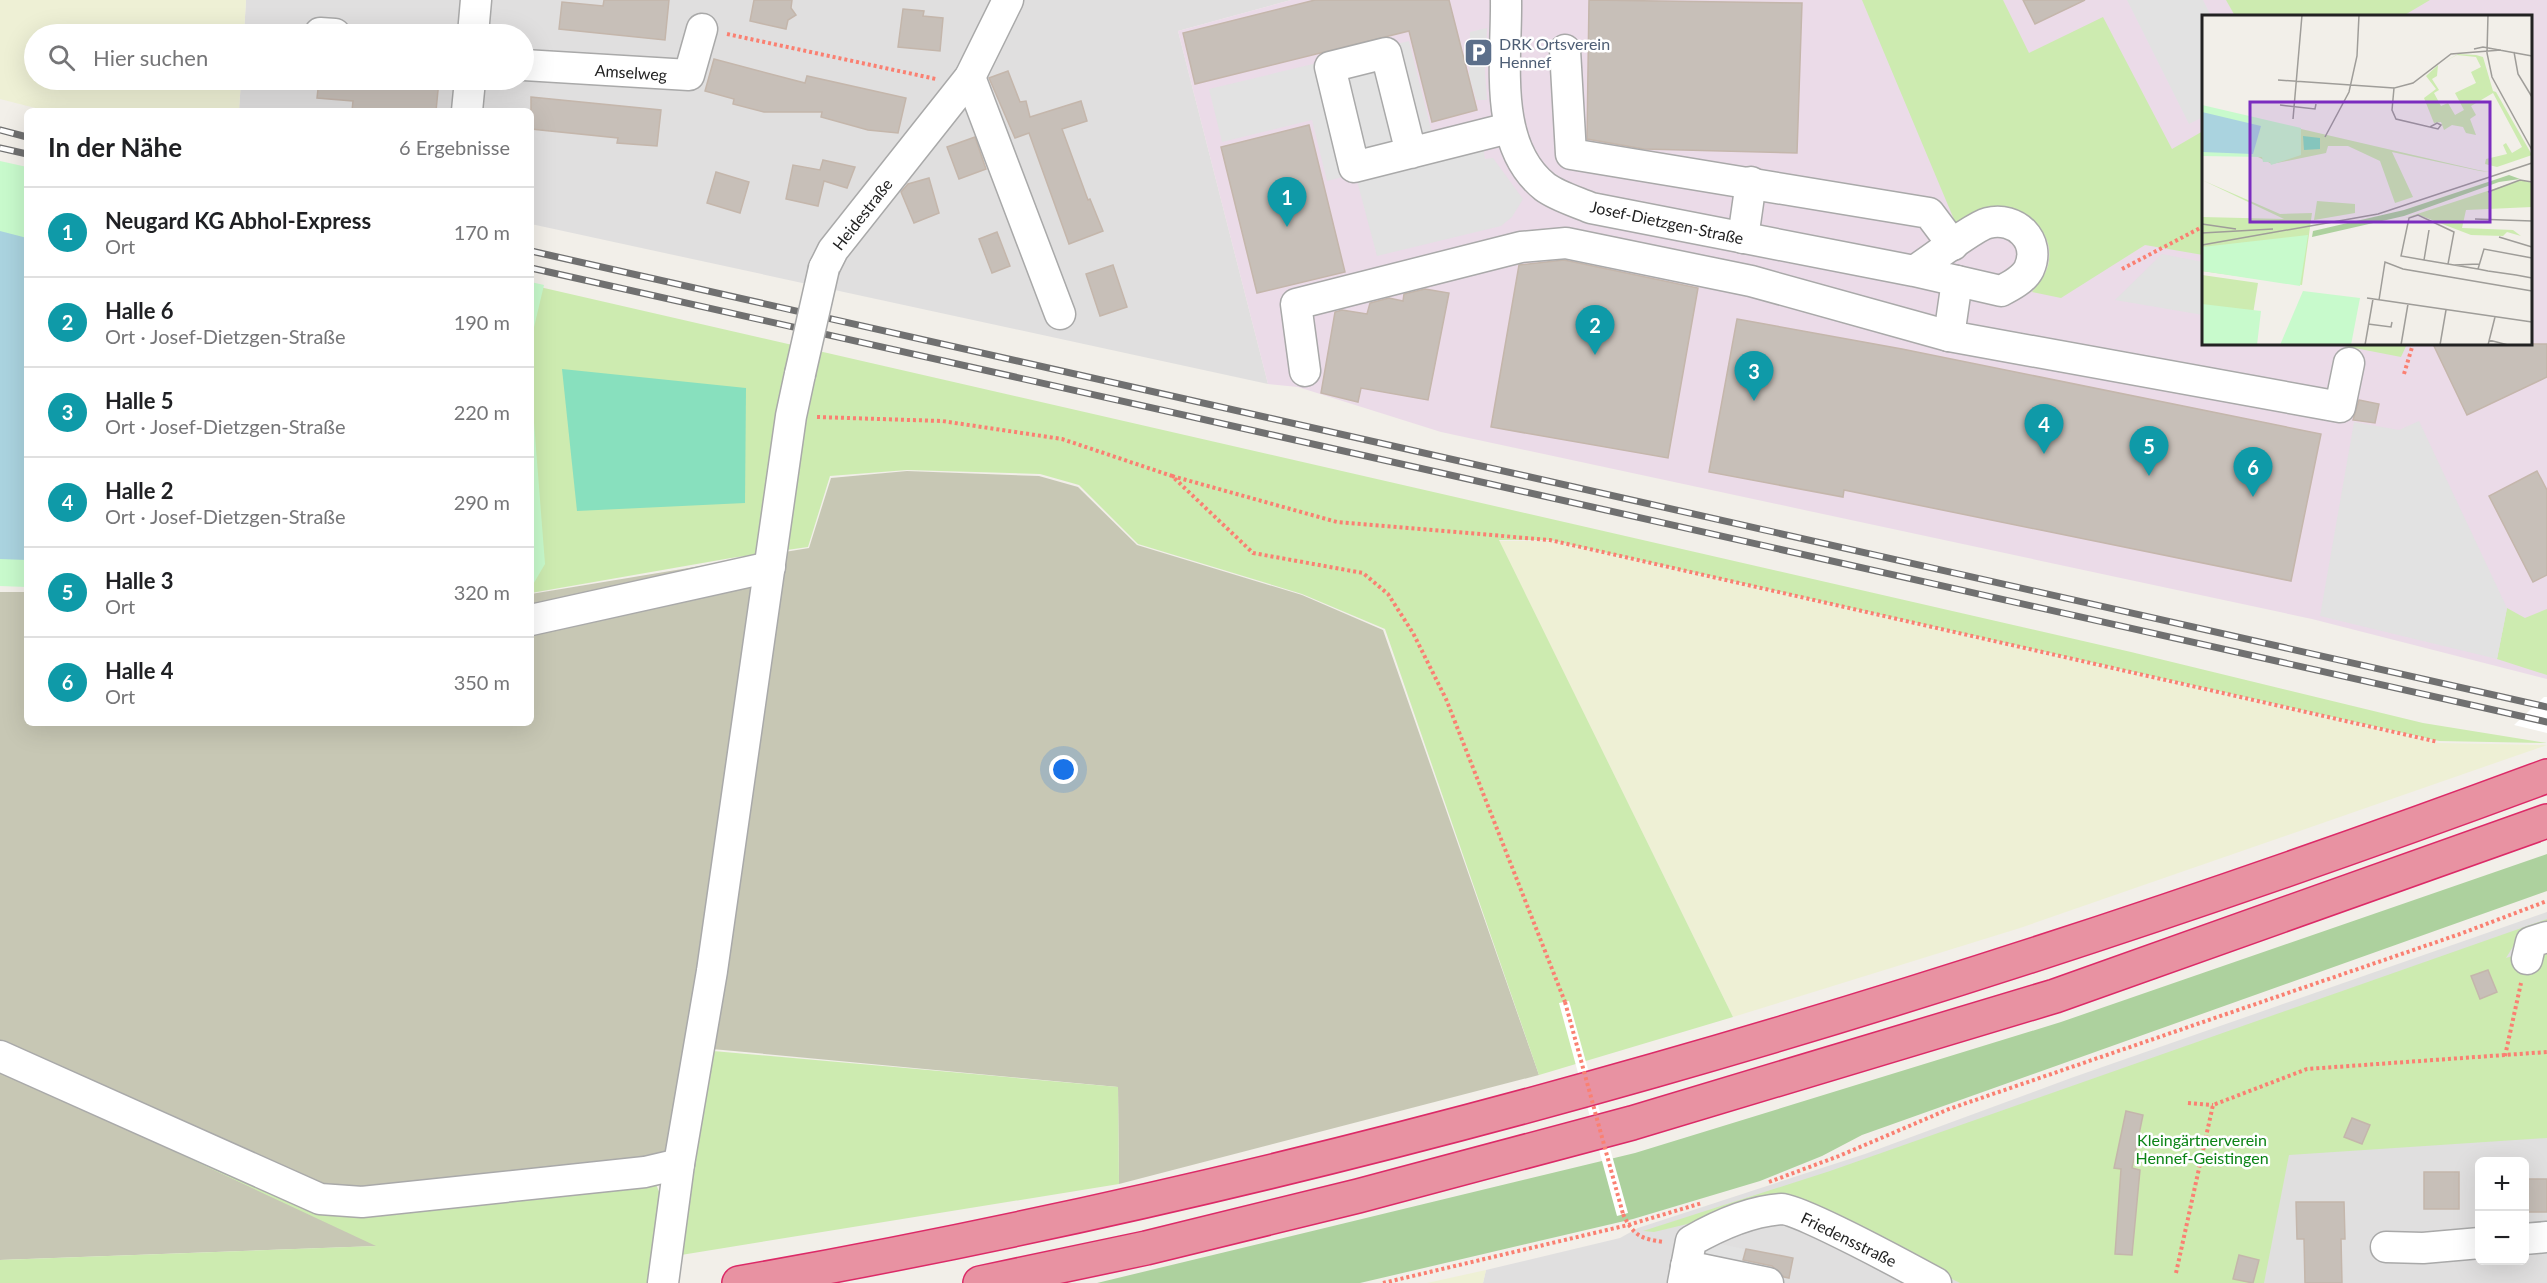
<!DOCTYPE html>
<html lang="de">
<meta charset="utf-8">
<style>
body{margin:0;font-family:Lato,sans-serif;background:#f6f6f6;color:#202124}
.controls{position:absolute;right:18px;bottom:18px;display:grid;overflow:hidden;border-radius:9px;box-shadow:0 6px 24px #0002}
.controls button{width:54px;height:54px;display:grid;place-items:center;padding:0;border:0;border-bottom:2px solid #e0e0e0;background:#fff;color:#202124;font:30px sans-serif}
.you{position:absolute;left:1064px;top:770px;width:21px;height:21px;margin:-15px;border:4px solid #fff;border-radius:50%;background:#1a73e8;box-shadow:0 0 0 9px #1a73e833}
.badge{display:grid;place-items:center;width:39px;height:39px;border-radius:50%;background:#0b8043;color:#fff;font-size:20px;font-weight:700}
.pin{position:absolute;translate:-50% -50px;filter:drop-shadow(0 2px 3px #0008)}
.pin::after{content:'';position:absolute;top:32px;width:21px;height:18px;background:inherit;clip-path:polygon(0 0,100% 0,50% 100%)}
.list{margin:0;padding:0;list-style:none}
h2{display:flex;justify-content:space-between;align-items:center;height:78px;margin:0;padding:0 24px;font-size:26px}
h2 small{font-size:20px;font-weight:400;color:#757577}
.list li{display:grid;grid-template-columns:39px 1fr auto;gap:18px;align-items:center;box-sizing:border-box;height:90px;padding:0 24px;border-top:2px solid #e0e0e0}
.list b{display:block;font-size:22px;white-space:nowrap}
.list p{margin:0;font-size:20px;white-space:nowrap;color:#757577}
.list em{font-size:20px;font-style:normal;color:#757577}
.icon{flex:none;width:33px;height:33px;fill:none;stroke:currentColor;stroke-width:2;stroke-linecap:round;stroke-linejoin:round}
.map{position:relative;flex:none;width:2547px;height:1283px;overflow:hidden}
.search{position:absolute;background:#fff;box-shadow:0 6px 24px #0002;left:24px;top:24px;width:510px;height:66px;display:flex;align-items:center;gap:15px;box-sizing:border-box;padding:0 21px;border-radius:33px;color:#757577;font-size:22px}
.panel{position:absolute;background:#fff;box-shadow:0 6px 24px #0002;left:24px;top:108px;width:510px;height:618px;border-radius:9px}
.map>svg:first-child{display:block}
.residential{fill:#e0dfdf;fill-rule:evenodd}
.industrial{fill:#ebdbe8;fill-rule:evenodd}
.construction{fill:#c7c7b4}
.farmland{fill:#eef0d5}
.grass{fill:#cdebb0}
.forest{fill:#add19e}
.park{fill:#c8facc}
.pitch{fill:#88e0be}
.parking{fill:#e2e2e2}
.water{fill:#aad3df}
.pier{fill:#fff}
.building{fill:#c7bfb8;stroke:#c4b6ab;stroke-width:1.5}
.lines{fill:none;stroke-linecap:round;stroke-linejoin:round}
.minor-casing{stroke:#a9a9a9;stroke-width:33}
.highway-casing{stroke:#dc2a67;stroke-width:36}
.path{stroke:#fa8072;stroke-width:4;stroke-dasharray:3 3;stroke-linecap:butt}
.minor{stroke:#fff;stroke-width:30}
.highway{stroke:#e892a2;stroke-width:33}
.rail-casing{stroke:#707070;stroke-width:7}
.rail{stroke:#fff;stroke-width:4.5;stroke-dasharray:14;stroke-linecap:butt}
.minor-bridge-casing{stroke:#a9a9a9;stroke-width:33;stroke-linecap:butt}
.path-bridge{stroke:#fa8072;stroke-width:4;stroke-dasharray:3 3;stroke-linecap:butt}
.minor-bridge{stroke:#fff;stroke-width:30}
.labels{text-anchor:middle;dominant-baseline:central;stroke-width:5;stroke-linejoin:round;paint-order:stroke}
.service-label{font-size:16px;fill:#4e5e75;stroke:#fff;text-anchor:start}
.street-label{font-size:16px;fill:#222;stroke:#fff}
.park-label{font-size:16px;fill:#0c8416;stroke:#fff}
.inset-road{fill:none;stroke:#9f9d99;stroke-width:1.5}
.view{fill:#7b2cbf;fill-opacity:0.15;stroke:#7b2cbf;stroke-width:3}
.inset-edge{fill:none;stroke:#222;stroke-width:3}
</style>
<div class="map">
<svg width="2547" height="1283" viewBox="0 0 2547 1283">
<rect width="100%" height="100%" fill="#f2efe9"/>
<!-- residential -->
<g class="residential">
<polygon points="246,0 1291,0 1178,31 1268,384 531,224 531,111 239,111 241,80 524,80 524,34 244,34"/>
<path d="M 2547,912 L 2547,1283 L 1483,1283 L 1486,1270 L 1620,1238 L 1638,1228 L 1865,1154 L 2071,1078 ZM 2480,1162 L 2524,1162 L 2524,1260 L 2480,1260 Z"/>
</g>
<!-- industrial -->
<path class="industrial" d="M 1291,0 L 2547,0 L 2547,679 L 2312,619 L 1441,432 L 1298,387 L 1268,384 L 1178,31 ZM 2204,16 L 2530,16 L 2530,344 L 2204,344 Z"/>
<!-- construction -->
<g class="construction">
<polygon points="907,471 1039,476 1078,487 1137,545 1302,595 1383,630 1539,1075 1119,1184 1118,1087 712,1049 679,1164 321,1196 0,1054 0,592 27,592 27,723 531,723 531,594 809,548 831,478"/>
<polygon points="0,1070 378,1246 0,1260"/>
</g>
<!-- farmland -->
<g class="farmland">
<polygon points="0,0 246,0 244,34 34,34 34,80 241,80 239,111 47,111 0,99"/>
<polygon points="1499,541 1550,541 2438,743 2547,745 2020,928 1733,1017"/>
<polygon points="1486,1270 1483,1283 1427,1283"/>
</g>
<!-- grass -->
<g class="grass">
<path d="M 1862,0 L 2003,0 L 2029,53 L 2103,17 L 2172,149 L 2203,131 L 2203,255 L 2145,245 L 2061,298 L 2032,292 C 2040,281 2048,273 2049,259 C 2053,232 2024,203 1996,210 C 1983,213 1970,223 1958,229 Z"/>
<polygon points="2226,0 2430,0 2403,16 2235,16"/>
<polygon points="531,285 2131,652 2423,723 2547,743 2439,741 1550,540 1499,540 1733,1017 1539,1075 1385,629 1302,594 1138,544 1079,485 1040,474 907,470 830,476 808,547 731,558 531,593"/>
<polygon points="2334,344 2407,344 2401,357"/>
<polygon points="2507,608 2525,618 2547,609 2547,675 2497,659"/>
<polygon points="2547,919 2547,931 2517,940 2506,958 2547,945 2547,1138 2289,1155 2264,1283 1960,1283 1791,1199 1654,1232 1643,1231 1830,1171"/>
<polygon points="713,1051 1118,1087 1119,1184 681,1255"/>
<polygon points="0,1070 321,1196 656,1184 663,1202 651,1283 0,1283 0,1260 376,1246"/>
</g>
<!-- forest -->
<polygon class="forest" points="2547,854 2547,891 1862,1135 1822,1156 1760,1181 1633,1219 1360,1283 1097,1283 1635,1153 2061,1022"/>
<!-- park -->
<g class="park">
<polygon points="0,161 27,167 27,587 0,586"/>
<polygon points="531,282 544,285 531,340"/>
<polygon points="531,384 545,564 531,588"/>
</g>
<!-- pitch -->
<polygon class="pitch" points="562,369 746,388 745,503 577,511"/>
<!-- parking -->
<g class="parking">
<polygon points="2127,0 2203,0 2211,16 2204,16 2203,117 2189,124"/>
<polygon points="1487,28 1485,71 1487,100 1476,100 1469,75 1470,32"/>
<polygon points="1409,41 1437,153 1327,181 1312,120 1222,142 1209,89"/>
<polygon points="1483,145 1485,159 1493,158 1523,199 1512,217 1501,226 1377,256 1356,177"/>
<polygon points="2162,254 2203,262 2203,315 2115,300"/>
<polygon points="2419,421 2507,608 2497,659 2320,616 2354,422 2399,430"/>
<polygon points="1708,1241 1744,1249 1741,1266 1704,1258"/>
</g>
<!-- water -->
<polygon class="water" points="0,231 27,238 27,560 0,559"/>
<!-- pier -->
<g class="pier">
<polygon points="2544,697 2547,697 2547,733 2514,725"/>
<polygon points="1569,1001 1628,1213 1617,1216 1559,1003"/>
</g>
<!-- building -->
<g class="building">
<polygon points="604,0 669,0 665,40 559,29 562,2 603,6"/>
<polygon points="754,0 792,0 791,8 796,15 788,20 786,29 750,21"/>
<polygon points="1315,0 1449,0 1477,110 1432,122 1409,31 1195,84 1183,33"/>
<polygon points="1589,0 1802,3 1797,153 1644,149 1587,139"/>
<polygon points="2023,0 2085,0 2035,24"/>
<polygon points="903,9 924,11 923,16 943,18 940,51 898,47"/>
<polygon points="714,59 805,83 807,76 906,98 898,133 868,130 821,117 822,112 764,112 733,104 734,99 705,91"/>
<polygon points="1008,71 1020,102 1026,101 1030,117 1081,101 1087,121 1062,129 1088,200 1090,199 1103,231 1069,244 1029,133 1015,138 989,78"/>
<polygon points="319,80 439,80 436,111 352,111 353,101 317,98"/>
<polygon points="531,97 661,110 657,146 617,143 618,138 531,129"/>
<polygon points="1309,125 1345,272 1257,293 1221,147"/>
<polygon points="975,137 986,169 959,179 947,147"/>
<polygon points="823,160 855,167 847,188 824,181 818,206 786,199 793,165 820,170"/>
<polygon points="716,172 749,182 740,213 707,203"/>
<polygon points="929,178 939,213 914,223 901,192 908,184"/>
<polygon points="997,232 1010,266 992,273 979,239"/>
<polygon points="1564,260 1698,288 1668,458 1491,427 1519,265"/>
<polygon points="1113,265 1127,307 1100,316 1086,274"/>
<polygon points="1425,289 1449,293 1428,400 1361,388 1358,402 1321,393 1335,312 1342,310 1367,314 1370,303 1389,298 1403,301 1404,294"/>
<polygon points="1737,319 1902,349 2321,434 2291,581 1844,490 1843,497 1709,472"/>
<polygon points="2433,344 2547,344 2547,377 2467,415"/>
<polygon points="2359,400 2379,404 2375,423 2353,420"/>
<polygon points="2537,471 2547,490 2547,575 2533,582 2489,496"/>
<polygon points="2488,970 2497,992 2480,999 2471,976"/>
<polygon points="2126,1111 2143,1115 2132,1168 2140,1170 2132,1255 2115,1254 2121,1169 2114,1168"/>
<polygon points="2352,1118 2370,1125 2362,1144 2344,1137"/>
<rect x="2424" y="1172" width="35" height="37"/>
<rect x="2524" y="1179" width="23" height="33"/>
<polygon points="2296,1202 2344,1202 2345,1239 2341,1239 2342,1283 2305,1283 2304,1239 2297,1239"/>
<polygon points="1746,1249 1793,1258 1789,1278 1784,1277 1772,1266 1743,1260"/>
<polygon points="2239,1255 2259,1260 2253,1283 2233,1279"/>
</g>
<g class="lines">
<defs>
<g id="minor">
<path d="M 1506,0 C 1507,59 1492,145 1545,187 C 1557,196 1577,202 1591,208 L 1914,271 L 2001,291 C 2011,286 2024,279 2029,269 C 2042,240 2015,216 1988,223 C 1973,227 1930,261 1914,271"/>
<polyline points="320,33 335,34"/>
<polyline points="473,34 476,0"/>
<polyline points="1565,50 1571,154 1929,213 1953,245"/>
<polyline points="524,65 689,75 702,29"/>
<polyline points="970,77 1060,314"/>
<polyline points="467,111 470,80"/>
<polyline points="1411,153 1386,53 1330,67 1354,167 1509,128"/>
<polyline points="1743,238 1751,182"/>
<polyline points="824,268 833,250 970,77 1008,0"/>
<polyline points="1957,281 1949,336 2340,407 2349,363"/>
<polyline points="1305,371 1296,304 1521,247 1566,243 1751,281 1949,336"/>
<polyline points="531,620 770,567"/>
<polyline points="2527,959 2531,942 2547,937"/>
<polyline points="0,1056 320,1199 362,1202 645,1172 679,1164"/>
<polyline points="2524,1239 2547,1237"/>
<polyline points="2386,1247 2423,1248 2480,1243"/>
<polyline points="1686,1266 1768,1283"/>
<polyline points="663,1283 679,1164 712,971 791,416 800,374"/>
<path d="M 1683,1283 L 1691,1241 C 1719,1225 1750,1211 1782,1209 C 1798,1208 1914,1271 1936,1283"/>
</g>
<g id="highway">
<path d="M 739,1283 C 1356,1174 1960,994 2547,776"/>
<polyline points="980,1283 1146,1248 1358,1196 1632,1123 2055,996 2547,821"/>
</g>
</defs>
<!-- minor casing -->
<use href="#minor" class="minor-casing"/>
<!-- highway casing -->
<use href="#highway" class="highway-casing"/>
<!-- path -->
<g class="path">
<polyline points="727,34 936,79"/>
<polyline points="2122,269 2204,226"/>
<polyline points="2404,374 2413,344"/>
<polyline points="817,417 942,421 1062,439 1172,476 1253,553 1363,573 1388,594 1413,633 1446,699 1565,1002"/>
<polyline points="1172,476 1337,522 1550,540 2438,742"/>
<polyline points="2505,1056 2521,983"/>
<polyline points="2188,1103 2213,1105"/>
<polyline points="1769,1182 1839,1156 1949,1109 2460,934 2547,901"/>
<path d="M 1623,1214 C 1633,1236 1642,1239 1664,1242"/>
<polyline points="2176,1273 2213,1105 2307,1069 2547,1052"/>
<polyline points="1383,1283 1628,1225 1702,1203"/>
</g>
<!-- minor -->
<use href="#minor" class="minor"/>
<!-- highway -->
<use href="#highway" class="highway"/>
<defs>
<g id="rail">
<polyline points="0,130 27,137"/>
<polyline points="0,148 27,154"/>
<polyline points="531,251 2547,707"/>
<polyline points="531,268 2547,722"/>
</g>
</defs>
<!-- rail casing -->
<use href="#rail" class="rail-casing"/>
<!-- rail -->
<use href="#rail" class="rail"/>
<defs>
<polyline id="minor-bridge" points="800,374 824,268"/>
</defs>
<!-- minor-bridge casing -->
<use href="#minor-bridge" class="minor-bridge-casing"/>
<!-- path-bridge -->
<polyline class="path-bridge" points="1565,1002 1623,1214"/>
<!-- minor-bridge -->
<use href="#minor-bridge" class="minor-bridge"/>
</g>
<!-- icons -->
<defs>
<symbol id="parking-square" viewBox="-11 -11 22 22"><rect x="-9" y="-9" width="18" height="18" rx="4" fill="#5c6f8a" stroke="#fff"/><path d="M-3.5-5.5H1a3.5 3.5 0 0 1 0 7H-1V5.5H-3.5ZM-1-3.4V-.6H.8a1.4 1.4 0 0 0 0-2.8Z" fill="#fff"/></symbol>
</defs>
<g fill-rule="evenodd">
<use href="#parking-square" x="1462" y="36" width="33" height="33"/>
</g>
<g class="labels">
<!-- service labels -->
<g class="service-label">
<text x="1499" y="43">DRK Ortsverein<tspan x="1499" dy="18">Hennef</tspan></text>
</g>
<!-- street labels -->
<g class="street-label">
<text transform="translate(631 72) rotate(4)">Amselweg</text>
<text transform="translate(862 214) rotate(-52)">Heidestraße</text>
<text transform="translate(1667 222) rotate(12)">Josef-Dietzgen-Straße</text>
<text transform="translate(1849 1239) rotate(26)">Friedensstraße</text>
</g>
<!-- park labels -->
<g class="park-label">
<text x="2202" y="1139">Kleingärtnerverein<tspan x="2202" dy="18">Hennef-Geistingen</tspan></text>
</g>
</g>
<!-- overview -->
<g transform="translate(2202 15)">
<rect width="330" height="330" fill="#f2efe9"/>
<path d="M 256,39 L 274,40 L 281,42 L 291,76 L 294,77 L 330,140 L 295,152 L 283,149 L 284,144 L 305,139 L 301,130 L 304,128 L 310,138 L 320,132 L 291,78 L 269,91 L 274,100 L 268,104 L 274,120 L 264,118 L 261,112 L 250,110 L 242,115 L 239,107 L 232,108 L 222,83 L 234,74 L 224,61 L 236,50 L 235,61 L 230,64 L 237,75 L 232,78 L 239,91 L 246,88 L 253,100 L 262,95 L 253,78 L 274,68 L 269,57 L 279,52 L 274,42 L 255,40 L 242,47 ZM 64,106 L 276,155 L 288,157 L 278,156 L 190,137 L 211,182 L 193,188 L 178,146 L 146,131 L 126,131 L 124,138 L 70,149 L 52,140 L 0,141 L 0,137 ZM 0,165 L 78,199 L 110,198 L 100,270 L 0,256 L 0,202 L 82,204 ZM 319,165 L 330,168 L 330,192 L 264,195 L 260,213 L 311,215 L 319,221 L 305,217 L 301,221 L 269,220 L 217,200 L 203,203 ZM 115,186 L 153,189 L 153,198 L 112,205 ZM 0,260 L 56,268 L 46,330 L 0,330 Z" fill="#cdebb0"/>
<path d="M 307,160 L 318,164 L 297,167 L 202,201 L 110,222 L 111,216 L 202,195 Z" fill="#add19e"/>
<path d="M 0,90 L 99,113 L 99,140 L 69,150 L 68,147 L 61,147 L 60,142 L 0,141 ZM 106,220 L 98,271 L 0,256 L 0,232 ZM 101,276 L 158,283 L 149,330 L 78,330 ZM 0,289 L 59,296 L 55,330 L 0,330 Z" fill="#c8facc"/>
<path d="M 101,121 L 118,123 L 118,134 L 102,135 Z" fill="#88e0be"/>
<path d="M 0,97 L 59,111 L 51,139 L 0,137 Z" fill="#aad3df"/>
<path class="inset-road" d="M 286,0 L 285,38 L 290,62 L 330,135M 272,34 L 281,32 L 330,41M 312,37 L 316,59 L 330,82M 76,65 L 192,73M 78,90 L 113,94 L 114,89M 91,104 L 100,0M 228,112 L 235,108 L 239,110 L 236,114 L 194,104 L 190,95 L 192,73 L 211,68 L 249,39 L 299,35M 123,122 L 147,77 L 155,41 L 157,0M 286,177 L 318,165 L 330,167M 273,204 L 330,206M 0,209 L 34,214M 0,218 L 71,214M 297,222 L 330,232M 0,230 L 176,199 L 330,148M 222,245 L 227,215M 246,249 L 252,217 L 216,200 L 207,203 L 199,241 L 222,245 L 276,254 L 286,256 L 314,260 L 330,263M 252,250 L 277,249M 276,254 L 282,234 L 330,243M 165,283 L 330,307M 177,285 L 183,247 L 201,254 L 330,276M 166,309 L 189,312 L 190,307M 287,325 L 306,330M 163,330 L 171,284M 199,330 L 206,289M 238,330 L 244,295M 286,330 L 293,302"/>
<path class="view" d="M 48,87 L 288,87 L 288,207 L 48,207 Z"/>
<rect width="330" height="330" class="inset-edge"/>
</g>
</svg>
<div class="controls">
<button>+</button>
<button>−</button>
</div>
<div class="you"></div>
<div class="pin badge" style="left:1287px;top:227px;background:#0f9aa8">1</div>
<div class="pin badge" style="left:1595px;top:355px;background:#0f9aa8">2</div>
<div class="pin badge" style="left:1754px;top:401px;background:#0f9aa8">3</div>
<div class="pin badge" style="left:2044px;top:454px;background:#0f9aa8">4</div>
<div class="pin badge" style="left:2149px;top:476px;background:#0f9aa8">5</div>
<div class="pin badge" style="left:2253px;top:497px;background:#0f9aa8">6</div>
<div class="search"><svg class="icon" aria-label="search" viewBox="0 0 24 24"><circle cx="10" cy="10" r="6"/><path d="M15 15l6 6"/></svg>Hier suchen</div>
<section class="panel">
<h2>In der Nähe<small>6 Ergebnisse</small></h2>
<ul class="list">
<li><span class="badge" style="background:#0f9aa8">1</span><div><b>Neugard KG Abhol-Express</b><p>Ort</p></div><em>170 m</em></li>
<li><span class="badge" style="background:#0f9aa8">2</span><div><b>Halle 6</b><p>Ort · Josef-Dietzgen-Straße</p></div><em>190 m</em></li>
<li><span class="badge" style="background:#0f9aa8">3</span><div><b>Halle 5</b><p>Ort · Josef-Dietzgen-Straße</p></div><em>220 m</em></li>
<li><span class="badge" style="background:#0f9aa8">4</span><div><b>Halle 2</b><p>Ort · Josef-Dietzgen-Straße</p></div><em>290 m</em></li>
<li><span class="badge" style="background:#0f9aa8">5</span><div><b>Halle 3</b><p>Ort</p></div><em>320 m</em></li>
<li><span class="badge" style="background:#0f9aa8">6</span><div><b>Halle 4</b><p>Ort</p></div><em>350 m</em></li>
</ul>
</section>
</div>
